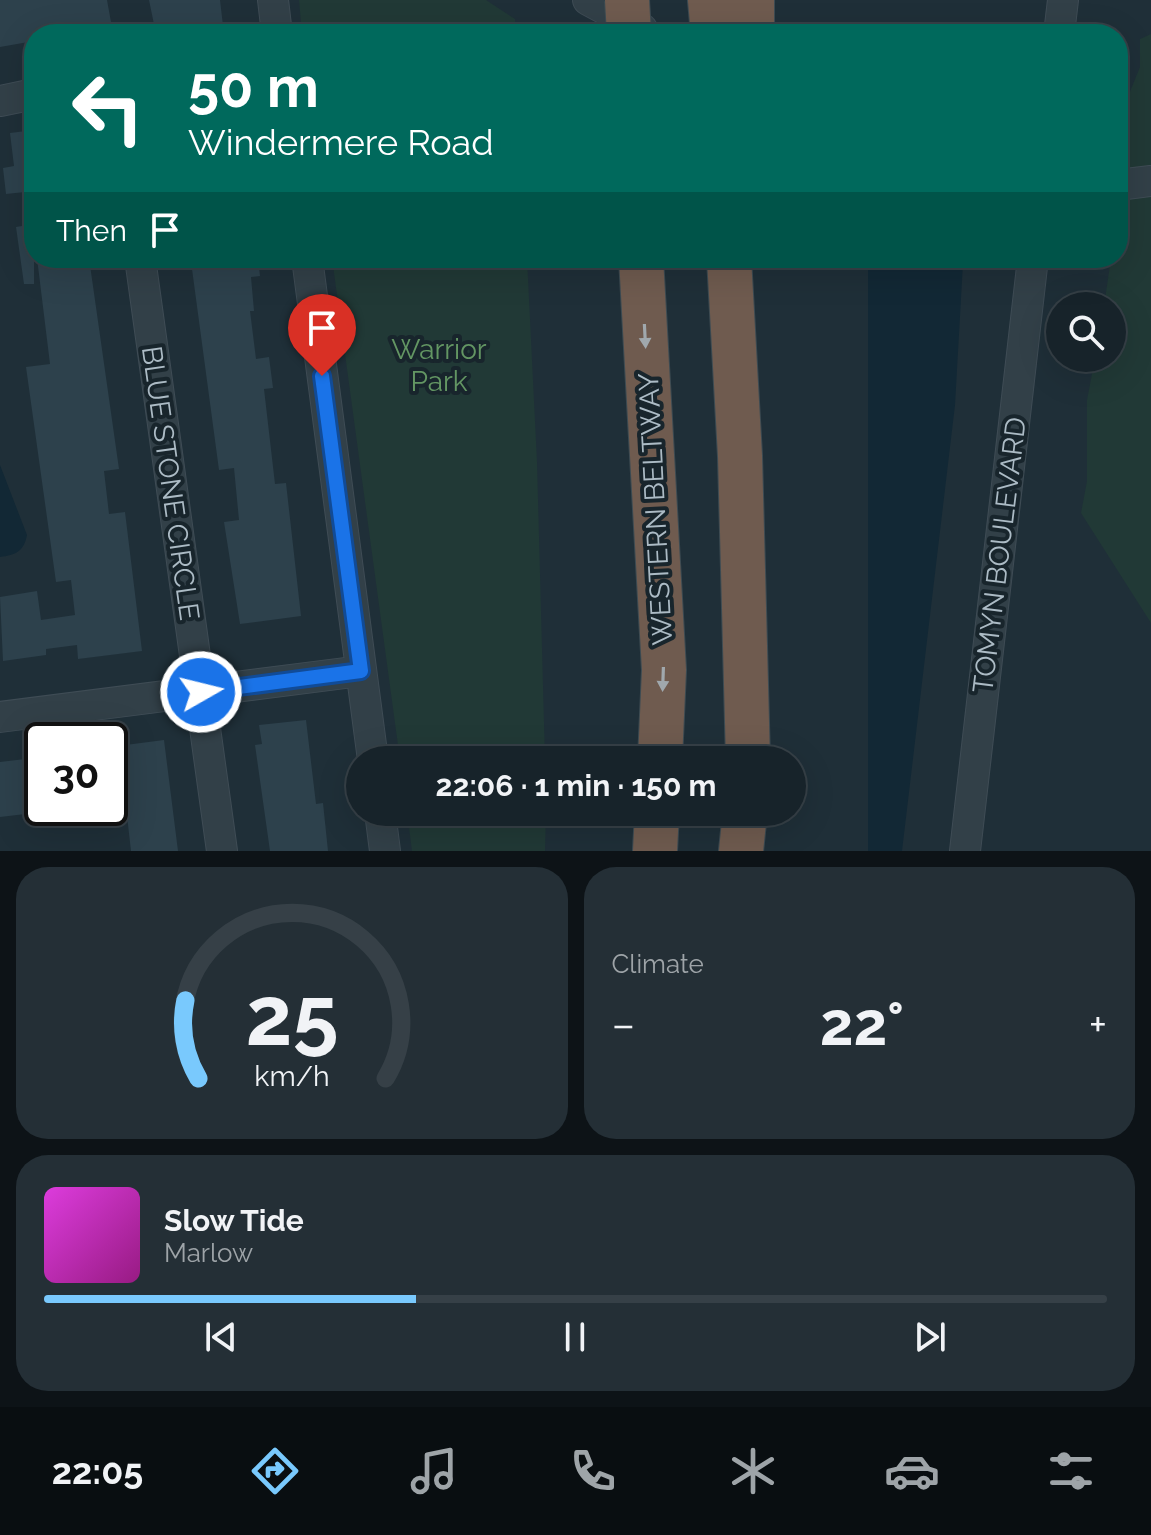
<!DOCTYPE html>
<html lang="en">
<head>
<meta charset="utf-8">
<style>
  :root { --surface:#17232a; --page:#242f36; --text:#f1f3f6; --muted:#9ea4a8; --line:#364047; --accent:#79c9fd }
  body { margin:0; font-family:Raleway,sans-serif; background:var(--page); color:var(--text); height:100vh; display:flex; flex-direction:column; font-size:30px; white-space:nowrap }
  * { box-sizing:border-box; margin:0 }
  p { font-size:26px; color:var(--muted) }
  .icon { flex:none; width:44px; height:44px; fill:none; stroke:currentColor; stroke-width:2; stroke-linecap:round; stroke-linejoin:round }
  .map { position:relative; height:851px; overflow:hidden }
  .sheet { display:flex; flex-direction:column; gap:16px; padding:16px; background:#0d1317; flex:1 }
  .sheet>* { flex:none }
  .guide { position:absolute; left:24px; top:24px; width:1104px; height:244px; border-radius:32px; box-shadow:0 8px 32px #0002,0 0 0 2px var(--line); background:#00695c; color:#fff; overflow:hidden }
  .buttons { position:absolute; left:1046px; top:292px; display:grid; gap:16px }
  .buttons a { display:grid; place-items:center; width:80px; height:80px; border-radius:50%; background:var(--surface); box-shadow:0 8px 32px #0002,0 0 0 2px var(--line); font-size:40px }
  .speed { position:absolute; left:24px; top:722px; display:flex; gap:16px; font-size:40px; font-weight:700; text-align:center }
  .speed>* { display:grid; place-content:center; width:104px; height:104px; border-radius:50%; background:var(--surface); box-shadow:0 8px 32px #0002,0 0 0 2px var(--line); line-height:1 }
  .speed .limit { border:4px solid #111; border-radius:12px; background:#fff; color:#111 }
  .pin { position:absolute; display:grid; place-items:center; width:68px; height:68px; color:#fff; margin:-82px -34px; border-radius:50% 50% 50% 0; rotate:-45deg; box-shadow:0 0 8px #0007 }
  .pin .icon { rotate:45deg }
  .me { position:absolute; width:88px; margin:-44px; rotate:82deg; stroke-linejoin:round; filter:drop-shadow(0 0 6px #0008) }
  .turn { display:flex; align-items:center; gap:28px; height:168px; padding:0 32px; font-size:36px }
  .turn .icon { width:104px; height:104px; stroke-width:2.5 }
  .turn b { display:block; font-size:56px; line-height:68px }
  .then { display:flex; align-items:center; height:76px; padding:0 32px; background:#0003; gap:16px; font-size:30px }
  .big { font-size:60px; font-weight:700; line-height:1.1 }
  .sheet .tile { flex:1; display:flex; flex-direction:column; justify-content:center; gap:12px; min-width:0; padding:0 28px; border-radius:32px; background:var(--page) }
  .sheet .dial { align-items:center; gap:0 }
  .dial svg { height:208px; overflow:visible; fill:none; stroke:var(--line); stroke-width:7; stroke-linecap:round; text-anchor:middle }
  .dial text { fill:var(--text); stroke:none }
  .song { display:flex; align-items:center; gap:24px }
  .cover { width:96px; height:96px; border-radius:12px; background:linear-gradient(135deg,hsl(300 70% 55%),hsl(310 70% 35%)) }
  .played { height:8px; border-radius:4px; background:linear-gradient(90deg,var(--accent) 35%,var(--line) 35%) }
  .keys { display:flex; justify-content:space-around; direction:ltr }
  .heat { display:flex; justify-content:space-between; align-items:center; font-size:44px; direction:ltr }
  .sheet .tiles { flex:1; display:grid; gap:16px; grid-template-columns:1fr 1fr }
  .tile:last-child { grid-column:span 2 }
  .trip { position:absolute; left:346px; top:746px; width:460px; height:80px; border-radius:40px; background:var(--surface); box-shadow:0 8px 32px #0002,0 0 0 2px var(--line); font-weight:700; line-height:80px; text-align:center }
  .dock { display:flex; height:128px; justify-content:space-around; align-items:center; background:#090e11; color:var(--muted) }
  .dock .icon { width:56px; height:56px }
  .dock .active { color:var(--accent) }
  .dock b { font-size:36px; color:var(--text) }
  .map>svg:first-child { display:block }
  .green { fill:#213936 }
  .water { fill:#122835 }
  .building { fill:#2d414c }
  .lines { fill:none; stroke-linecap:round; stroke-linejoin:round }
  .minor-casing { stroke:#3f4c55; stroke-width:32 }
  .highway-casing { stroke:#3d4b52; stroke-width:46 }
  .minor { stroke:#324048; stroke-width:30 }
  .highway { stroke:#6f5b4f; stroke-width:44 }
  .highway-bridge-casing { stroke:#3d4b52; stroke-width:46; stroke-linecap:butt }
  .highway-bridge { stroke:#6f5b4f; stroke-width:44 }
  .oneway { fill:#a0a8ad }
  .route-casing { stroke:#114b97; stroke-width:20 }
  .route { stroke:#1a73e8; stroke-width:14 }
  .labels { text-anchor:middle; stroke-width:8; stroke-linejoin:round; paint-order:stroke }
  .park-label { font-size:28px; fill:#639663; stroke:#18252c }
  .street-label { font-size:28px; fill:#acbbc5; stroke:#18252c }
</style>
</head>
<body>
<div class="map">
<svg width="1151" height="851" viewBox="0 0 1151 851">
  <rect width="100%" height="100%" fill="#1f2f38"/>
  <path class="green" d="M299 0H486L515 19V34H302Z
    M1151 34V623L1081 513 1087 481V400L1095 358H1112V306H1104L1111 258H1118V121L1140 67V39Z
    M332 258H527L537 462 545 760H400Z
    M407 812H546L545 851H412Z"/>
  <path class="water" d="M868 258H961L963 263 955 405 902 851H868Z
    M0 465 27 535C24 551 16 555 0 557Z"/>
  <path class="building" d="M0 0H107L111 22 34 34V41L0 47Z
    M149 0H220L224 34H156Z
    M34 130V191L6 194 3 168 14 166 10 133Z
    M34 224V284H24L16 227Z
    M37 258H89L119 469 104 471 109 514 125 512 142 651 78 659 77 645 46 649V655L3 661 0 597 37 591 41 620 75 615 71 580 56 582 26 367 50 364Z
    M201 258H258L260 276 251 277 254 311H250L256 359 269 357 273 388 264 389 275 484 286 483 301 616 240 624 224 522 239 520 234 468 219 470 192 269 202 268Z
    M306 720 316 804 323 803 328 851H270L255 745 262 744 259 725Z
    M164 740 178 851H131L125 798 110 800V747Z
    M42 757V812L0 817V762Z"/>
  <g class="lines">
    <defs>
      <path id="minor" d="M273 0 277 34
        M588 0 642 29
        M1059 34 1063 0
        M0 101 34 94
        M1118 185 1151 181
        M140 258 222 851
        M307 258 373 760
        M0 717 361 671
        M380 812 385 851
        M965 851 1033 258"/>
      <path id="highway" d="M710 0 713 34
        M752 34V0
        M641 258 664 670 660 760
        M729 258 740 456 748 760
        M655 851 657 812
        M741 851 745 812"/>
    </defs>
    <use href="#minor" class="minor-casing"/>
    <use href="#highway" class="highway-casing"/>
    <use href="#minor" class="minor"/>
    <use href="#highway" class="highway"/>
    <defs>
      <path id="highway-bridge" d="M627 0 629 34"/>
    </defs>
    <use href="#highway-bridge" class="highway-bridge-casing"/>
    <use href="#highway-bridge" class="highway-bridge"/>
  </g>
  <defs><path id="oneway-solid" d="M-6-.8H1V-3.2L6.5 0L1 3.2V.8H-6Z" transform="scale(2)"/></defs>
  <g class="oneway">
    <use href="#oneway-solid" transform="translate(645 336) rotate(87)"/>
    <use href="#oneway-solid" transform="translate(663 679) rotate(92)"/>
  </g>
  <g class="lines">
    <defs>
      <path id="route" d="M201 692 361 671 322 376"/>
    </defs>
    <use href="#route" class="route-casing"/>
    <use href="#route" class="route"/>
  </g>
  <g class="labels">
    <g class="park-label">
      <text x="439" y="359">Warrior<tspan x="439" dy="32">Park</tspan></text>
    </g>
    <g class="street-label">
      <text transform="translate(171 483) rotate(82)" y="10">BLUE STONE CIRCLE</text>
      <text transform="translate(655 509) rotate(-93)" y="10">WESTERN BELTWAY</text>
      <text transform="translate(999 555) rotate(-83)" y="10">TOMYN BOULEVARD</text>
    </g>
  </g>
</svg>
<div class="buttons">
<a><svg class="icon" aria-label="search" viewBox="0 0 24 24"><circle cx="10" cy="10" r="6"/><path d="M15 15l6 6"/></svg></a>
</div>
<div class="speed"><div class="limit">30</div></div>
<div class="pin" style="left:322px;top:376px;background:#d93025"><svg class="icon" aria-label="arrive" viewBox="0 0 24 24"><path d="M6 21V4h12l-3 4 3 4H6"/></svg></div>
<svg class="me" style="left:201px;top:692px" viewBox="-20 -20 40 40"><circle r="17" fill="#1a73e8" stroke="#fff" stroke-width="3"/><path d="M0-11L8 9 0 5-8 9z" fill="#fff"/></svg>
<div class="trip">22:06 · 1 min · 150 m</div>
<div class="guide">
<div class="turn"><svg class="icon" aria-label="left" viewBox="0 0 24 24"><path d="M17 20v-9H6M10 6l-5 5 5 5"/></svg><div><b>50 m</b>Windermere Road</div></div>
<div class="then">Then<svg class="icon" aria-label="arrive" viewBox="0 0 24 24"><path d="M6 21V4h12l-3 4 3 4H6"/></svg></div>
</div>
</div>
<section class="sheet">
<div class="tiles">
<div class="tile dial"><svg viewBox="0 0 100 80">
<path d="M14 69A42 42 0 1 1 86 69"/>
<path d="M14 69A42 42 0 0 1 9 39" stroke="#79c9fd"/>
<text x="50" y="56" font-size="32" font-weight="700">25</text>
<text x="50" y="72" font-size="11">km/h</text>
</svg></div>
<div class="tile"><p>Climate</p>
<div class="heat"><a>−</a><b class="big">22°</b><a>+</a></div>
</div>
<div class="tile">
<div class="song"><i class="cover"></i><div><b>Slow Tide</b><p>Marlow</p></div></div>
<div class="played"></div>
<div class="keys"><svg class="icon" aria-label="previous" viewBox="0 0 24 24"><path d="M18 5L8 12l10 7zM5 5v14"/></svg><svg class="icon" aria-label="pause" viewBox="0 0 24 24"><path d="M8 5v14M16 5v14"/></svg><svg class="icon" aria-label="next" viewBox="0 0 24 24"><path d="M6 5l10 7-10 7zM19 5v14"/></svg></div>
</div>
</div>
</section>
<nav class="dock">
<b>22:05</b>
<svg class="icon active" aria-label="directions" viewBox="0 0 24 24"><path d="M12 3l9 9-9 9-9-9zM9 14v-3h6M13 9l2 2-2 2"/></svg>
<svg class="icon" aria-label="music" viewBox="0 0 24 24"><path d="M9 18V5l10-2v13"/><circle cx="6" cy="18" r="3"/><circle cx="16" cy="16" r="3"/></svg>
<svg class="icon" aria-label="phone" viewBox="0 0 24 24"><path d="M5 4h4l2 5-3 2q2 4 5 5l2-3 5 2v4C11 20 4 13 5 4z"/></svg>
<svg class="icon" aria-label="climate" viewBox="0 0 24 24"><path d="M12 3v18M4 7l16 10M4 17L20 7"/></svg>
<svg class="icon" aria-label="car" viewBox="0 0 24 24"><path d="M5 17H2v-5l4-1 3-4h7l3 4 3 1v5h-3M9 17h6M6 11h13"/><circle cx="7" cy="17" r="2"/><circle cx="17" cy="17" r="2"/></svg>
<svg class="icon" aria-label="filters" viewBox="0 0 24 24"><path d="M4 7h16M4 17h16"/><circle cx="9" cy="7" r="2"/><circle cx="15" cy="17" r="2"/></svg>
</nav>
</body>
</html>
